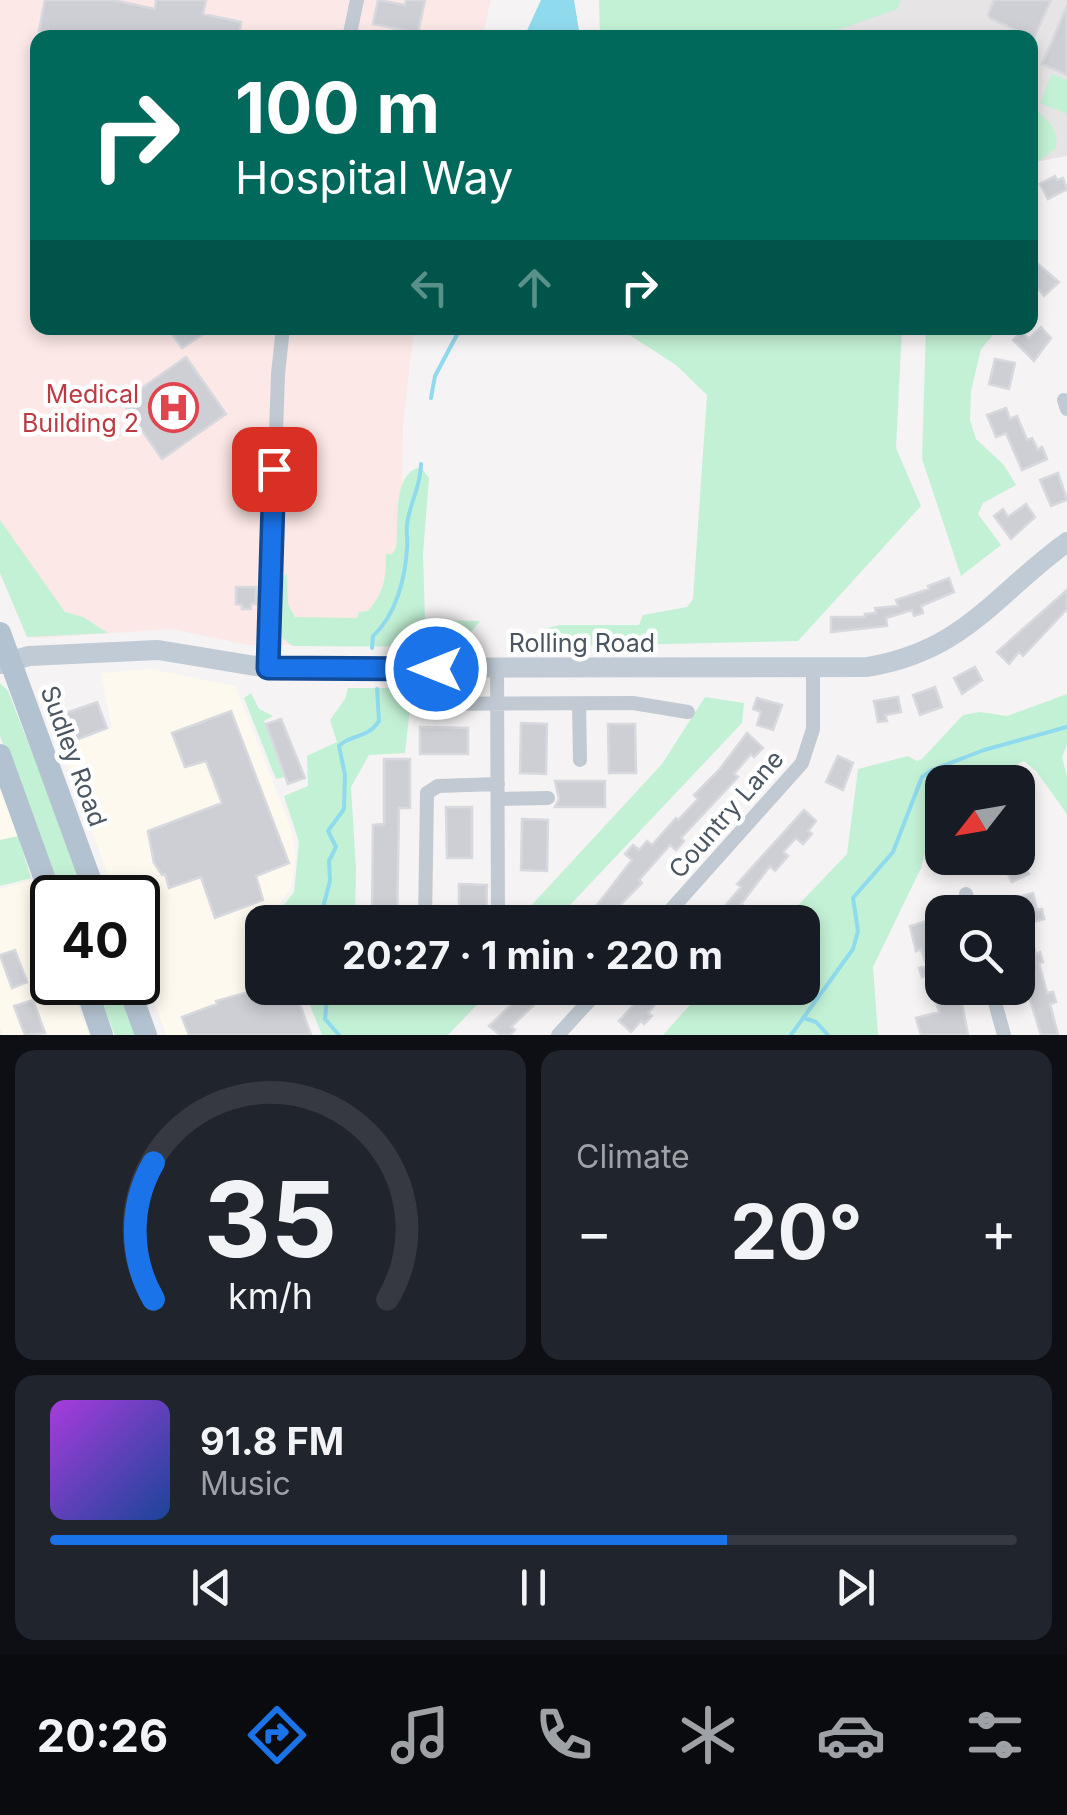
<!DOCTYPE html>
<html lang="en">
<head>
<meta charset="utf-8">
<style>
  :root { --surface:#171b24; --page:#20242c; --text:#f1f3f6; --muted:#9ea1a6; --line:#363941; --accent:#1a73e8 }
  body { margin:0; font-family:Inter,sans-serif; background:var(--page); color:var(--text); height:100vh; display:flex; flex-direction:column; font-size:38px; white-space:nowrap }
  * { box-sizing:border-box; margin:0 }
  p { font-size:32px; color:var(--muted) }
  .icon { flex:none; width:55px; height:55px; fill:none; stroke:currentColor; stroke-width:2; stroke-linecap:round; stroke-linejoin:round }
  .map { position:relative; height:1035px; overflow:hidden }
  .sheet { display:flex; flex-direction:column; gap:15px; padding:15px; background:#0d0f14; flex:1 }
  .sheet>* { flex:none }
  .hud { position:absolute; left:30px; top:30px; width:1008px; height:305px; border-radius:20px; box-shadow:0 5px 15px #0003; background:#00695c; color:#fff; overflow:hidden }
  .needle { width:65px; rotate:239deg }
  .buttons { position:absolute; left:925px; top:765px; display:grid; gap:20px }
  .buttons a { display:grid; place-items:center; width:110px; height:110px; border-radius:20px; background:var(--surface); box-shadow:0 5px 15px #0003; font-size:50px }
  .speed { position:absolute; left:30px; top:875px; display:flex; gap:20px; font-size:50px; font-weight:700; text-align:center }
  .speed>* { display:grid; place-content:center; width:130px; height:130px; border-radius:50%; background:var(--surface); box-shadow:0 5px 15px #0003; line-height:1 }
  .speed .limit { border:5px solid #111; border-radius:15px; background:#fff; color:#111 }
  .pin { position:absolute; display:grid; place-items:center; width:85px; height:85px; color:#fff; margin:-42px; border-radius:20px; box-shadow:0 5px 15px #0006 }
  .me { position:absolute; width:110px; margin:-55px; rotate:270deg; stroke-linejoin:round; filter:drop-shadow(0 0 8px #0008) }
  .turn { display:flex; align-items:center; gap:35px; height:210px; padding:0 40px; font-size:45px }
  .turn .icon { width:130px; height:130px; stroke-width:2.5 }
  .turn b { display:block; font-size:70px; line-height:85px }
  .lanes { display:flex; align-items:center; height:95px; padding:0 40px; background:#0003; justify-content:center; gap:50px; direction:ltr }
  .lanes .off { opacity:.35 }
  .big { font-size:75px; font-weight:700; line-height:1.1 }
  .sheet .card { flex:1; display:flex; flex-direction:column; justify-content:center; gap:15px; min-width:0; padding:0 35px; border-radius:20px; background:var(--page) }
  .sheet .dial { align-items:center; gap:0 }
  .dial svg { height:260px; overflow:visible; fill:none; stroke:var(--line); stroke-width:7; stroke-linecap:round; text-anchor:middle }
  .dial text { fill:var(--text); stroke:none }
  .song { display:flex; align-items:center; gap:30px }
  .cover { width:120px; height:120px; border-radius:15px; background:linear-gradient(135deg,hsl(280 70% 55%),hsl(220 70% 35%)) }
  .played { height:10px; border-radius:5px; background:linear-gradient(90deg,var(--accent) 70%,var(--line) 70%) }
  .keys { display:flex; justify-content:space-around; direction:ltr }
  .heat { display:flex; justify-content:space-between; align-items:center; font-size:55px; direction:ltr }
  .sheet .tiles { flex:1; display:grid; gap:15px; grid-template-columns:1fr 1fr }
  .card:last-child { grid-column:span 2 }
  .trip { position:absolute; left:245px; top:905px; width:575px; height:100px; border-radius:20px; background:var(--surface); box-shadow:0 5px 15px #0003; font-weight:700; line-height:100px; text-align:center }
  .menu { display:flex; height:160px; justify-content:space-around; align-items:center; background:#090b0e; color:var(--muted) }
  .menu .icon { width:70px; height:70px }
  .menu .current { color:var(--accent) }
  .menu b { font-size:45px; color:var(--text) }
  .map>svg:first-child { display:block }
  .commercial { fill:#fdf9ef }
  .education { fill:#e6e4e5 }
  .medical { fill:#fce8e6 }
  .green { fill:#c3f1d5 }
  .water { fill:#90daee }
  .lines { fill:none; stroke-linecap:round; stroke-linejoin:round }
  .stream { stroke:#90daee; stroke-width:4 }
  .building { fill:#cdcfd5; stroke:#d7d9de; stroke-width:2.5 }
  .street { stroke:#c1cad2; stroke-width:14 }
  .secondary { stroke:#c1cbd6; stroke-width:20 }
  .primary { stroke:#b3c2d1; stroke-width:22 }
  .route-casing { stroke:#114b97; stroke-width:25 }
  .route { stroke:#1a73e8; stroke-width:18 }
  .labels { text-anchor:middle; stroke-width:9; stroke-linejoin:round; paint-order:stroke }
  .health-label { font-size:25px; fill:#be3a42; stroke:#fff; text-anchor:end }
  .street-label { font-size:25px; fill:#4a5661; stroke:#fff }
</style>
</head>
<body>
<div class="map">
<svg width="1067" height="1035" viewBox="0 0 1067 1035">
  <rect width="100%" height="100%" fill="#f5f3f3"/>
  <path class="commercial" d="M151 669 235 686 290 825 296 857 290 890 273 913 276 922H262V988H287L304 1035H166L138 956V898L116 897 61 747 112 728 101 673Z
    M0 787 18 836 0 840Z
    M32 880 52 936V982L69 983 89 1035H3L0 1028V889Z"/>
  <path class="education" d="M781 0H1067V156L1030 163V38H779Z"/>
  <path class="medical" d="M0 0H491L482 37 38 38V328H414L403 424 400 643 249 645 172 629 41 638 27 637 0 573Z"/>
  <path class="green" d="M599 0H901L897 9 817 37 600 38Z
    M1052 74 1067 80V114L1040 103Z
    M1037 111C1050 122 1059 130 1056 148L1030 168V113Z
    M633 328H651L663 332 671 328H902L896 448 921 506 798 641 535 647 536 639 547 628 560 625H639L643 615 687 607 693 599 707 395 676 365 625 332Z
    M926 328H999L981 349 971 391 970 420 976 439 1004 465 1016 485 983 503 978 514 1001 545 961 576 922 459Z
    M417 468 424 471 429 478 423 554 425 620 480 621 466 638 448 647 293 646 282 638 280 607 283 577 287 574 288 604 295 617 357 618 359 612 368 611C384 593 386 578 386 554H392L396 548C399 524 392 478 417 468Z
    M0 520 65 612 83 617 108 633 27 637 0 573Z
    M0 683 8 691C34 760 64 828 90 897H59L0 736Z
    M348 688H409L411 699 405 753 369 755 351 787 356 869 355 922H280L277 914 294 892 299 842 284 796 308 786 307 756 337 742 330 720 345 699Z
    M251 693 259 709 273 716 264 721 284 777 276 779 244 698Z
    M1067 694V745L1062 757 1067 777V814L1036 771 1024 761 1014 766 1011 778 1000 782 994 775 981 776 966 782H942L921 868 873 967 878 1035H663L705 988H802V922H782L847 854 858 769 908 756 917 761 922 759 963 715 980 712 1007 716Z
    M705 697 744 703 742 723 554 922H516L662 764Z
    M18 836 31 878 0 886V840Z
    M94 983H121L141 1035H115Z
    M303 988H493L448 1035H322Z"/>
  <path class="water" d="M541 0H574L580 37H524Z"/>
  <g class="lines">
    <path class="stream" d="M431 398 435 376 460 329
      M372 648 373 636C396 615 405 579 407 549 408 541 406 533 407 525 409 504 421 487 421 464
      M307 922V918L322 911 330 881 329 861 336 847 328 831 344 809 345 775 339 746C352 733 366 740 379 721L377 689
      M320 988 327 999 325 1019 339 1035
      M804 1018 816 1022 828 1035
      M791 1035 853 949 858 931 853 898 893 852 922 777 932 770 984 750 1067 727"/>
  </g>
  <path class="building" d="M45 0H113L155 9 156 0H206L203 14 241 22 239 38H66L39 31Z
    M378 0 405 5 406 0H425L418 33 373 24Z
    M994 0H1051L1034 38 991 19 988 15Z
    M1067 6V75L1042 64Z
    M1055 176 1057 180 1063 178 1067 189 1048 199 1040 184Z
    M1038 264 1059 282 1044 296 1030 278V272Z
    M1041 327 1051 338 1034 361 1013 340 1022 332 1029 339Z
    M168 328H213L182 348Z
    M186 357 226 414 162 459 122 402Z
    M995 359 1015 363 1009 389 989 384Z
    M1006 408 1010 419 1017 416 1027 440 1032 438 1038 450 1042 447 1047 459 1022 470 1006 433 996 437 987 415Z
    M1058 473 1067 500 1051 506 1040 480Z
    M1026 504 1035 517 1011 539 994 516 1003 509 1008 517Z
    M949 578 954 592 921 606 923 613 914 616 912 610 886 618 887 626 831 632V617H865V614L876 613 875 608 898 606 896 600 929 589 928 586Z
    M236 587H256V604H251V609H242V605L236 604Z
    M1067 590V609L1023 656 1019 652 1009 664 997 652Z
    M975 667 982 680 962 694 954 678Z
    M935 687 942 707 920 715 913 695Z
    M898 697 901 712 885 715 887 721 878 722 874 701Z
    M757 698 782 705 773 730 757 725 761 712 753 709Z
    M97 702 107 728 76 740 66 713Z
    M231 711 289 863 256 876 263 900 215 918 201 877 169 888 165 874 162 875 154 863 148 831 222 803 206 761 185 767 172 733Z
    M281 719 305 778 288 784 266 724Z
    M521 723 547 724 546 774 520 773Z
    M608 724H635L636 773H609Z
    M420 727 468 728V754H420Z
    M747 733 763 748 754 757 751 754 734 774 738 777 681 838 684 841 676 850 670 845 639 880 642 883 608 917 614 922H593L587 918 632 860 625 854 633 845 639 850 647 841 652 845 676 818 678 820 698 799 694 795 719 770Z
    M838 756 853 763 843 790 826 782Z
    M384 759H410V808H399L397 922H372L373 825 384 824Z
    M555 781H605V807H555L559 799Z
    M446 807H472V858H447Z
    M804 810 816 821 808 831 812 834 803 844 796 838 783 852 788 856 775 871 770 866 741 904 749 910 739 922H728L718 914 741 887 737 884Z
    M522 819 548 820 547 871 521 870Z
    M1000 858H1021L1029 874 1012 882Z
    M459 884 487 885 486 922H459Z
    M1033 893 1037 910 1042 909 1044 919 1022 925 1014 898Z
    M930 920 932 929 937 928 942 949V996L957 992 958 998H961L968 1035H921L916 1018 939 1012 935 998 940 997 934 975 922 977 919 968 927 966 921 949 916 951 910 926Z
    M1031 937 1036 954 1040 952 1043 962 1039 963 1047 993 1053 992 1056 1002 1050 1004 1058 1035H1041L1025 984 1018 940Z
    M15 950 27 982 12 988 0 955Z
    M262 988H294L311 1035H189L182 1017 217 1004 216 1001Z
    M529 988H540L546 993 511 1027 515 1030 510 1035H500L489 1026Z
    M649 988H668L648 1013 652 1016 644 1024 641 1021 631 1032 619 1021Z
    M33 1000 45 1033 25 1035 14 1006Z"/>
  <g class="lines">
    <path class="street" d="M349 38 357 0
      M1064 400 1067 409
      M268 668 278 374 283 328
      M497 668 498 913
      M426 704 633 703 688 712
      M579 704 580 760
      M498 799 548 798
      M966 894 971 912
      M425 922 427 793 438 786 498 784
      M660 922 802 763 813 729V668
      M991 988 1004 1035
      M558 1035 601 988"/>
    <path class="secondary" d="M0 664 29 656 158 650 268 668 867 667C965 651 994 595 1067 542"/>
    <path class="primary" d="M0 633 97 898
      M0 755 52 899
      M84 982 102 1035
      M127 982 146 1035"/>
  </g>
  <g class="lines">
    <defs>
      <path id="route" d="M274 469 268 668 436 669"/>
    </defs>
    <use href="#route" class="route-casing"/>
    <use href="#route" class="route"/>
  </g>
  <defs>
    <symbol id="hospital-ring" viewBox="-11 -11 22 22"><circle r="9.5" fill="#fff" stroke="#e0444e" stroke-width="1.5"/><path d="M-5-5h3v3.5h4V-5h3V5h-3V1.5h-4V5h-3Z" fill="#e0444e"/></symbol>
  </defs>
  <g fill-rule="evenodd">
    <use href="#hospital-ring" x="146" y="380" width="55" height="55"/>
  </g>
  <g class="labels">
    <g class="health-label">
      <text x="139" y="403">Medical<tspan x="139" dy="29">Building 2</tspan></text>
    </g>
    <g class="street-label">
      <text x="582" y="652">Rolling Road</text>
      <text transform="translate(74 756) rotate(70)" y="9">Sudley Road</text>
      <text transform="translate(726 814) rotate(-49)" y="9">Country Lane</text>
    </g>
  </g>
</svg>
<div class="buttons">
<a><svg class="needle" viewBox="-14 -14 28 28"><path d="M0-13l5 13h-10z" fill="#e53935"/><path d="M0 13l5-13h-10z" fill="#9ea1a6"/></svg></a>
<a><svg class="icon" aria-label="search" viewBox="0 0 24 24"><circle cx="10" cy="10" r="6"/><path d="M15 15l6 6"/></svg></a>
</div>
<div class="speed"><div class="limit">40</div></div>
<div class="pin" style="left:274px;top:469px;background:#d93025"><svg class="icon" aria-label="arrive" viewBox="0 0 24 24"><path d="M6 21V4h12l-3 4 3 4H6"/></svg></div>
<svg class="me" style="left:436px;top:669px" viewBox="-20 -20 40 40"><circle r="17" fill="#1a73e8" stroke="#fff" stroke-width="3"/><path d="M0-11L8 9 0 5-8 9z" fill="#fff"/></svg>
<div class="trip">20:27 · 1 min · 220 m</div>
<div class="hud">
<div class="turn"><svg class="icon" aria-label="right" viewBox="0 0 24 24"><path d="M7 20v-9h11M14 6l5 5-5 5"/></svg><div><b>100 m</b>Hospital Way</div></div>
<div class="lanes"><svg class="icon off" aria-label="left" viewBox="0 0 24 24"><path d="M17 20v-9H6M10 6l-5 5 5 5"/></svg><svg class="icon off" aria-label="ahead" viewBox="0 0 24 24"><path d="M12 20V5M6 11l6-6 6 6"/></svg><svg class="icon" aria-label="right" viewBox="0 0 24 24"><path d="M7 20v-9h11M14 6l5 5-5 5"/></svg></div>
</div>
</div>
<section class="sheet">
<div class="tiles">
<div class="card dial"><svg viewBox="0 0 100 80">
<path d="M14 69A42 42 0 1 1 86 69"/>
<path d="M14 69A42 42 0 0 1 14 27" stroke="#1a73e8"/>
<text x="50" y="56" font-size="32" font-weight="700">35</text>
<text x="50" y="72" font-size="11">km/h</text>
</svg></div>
<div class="card"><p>Climate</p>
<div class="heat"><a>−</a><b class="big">20°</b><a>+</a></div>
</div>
<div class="card">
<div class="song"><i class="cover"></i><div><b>91.8 FM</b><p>Music</p></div></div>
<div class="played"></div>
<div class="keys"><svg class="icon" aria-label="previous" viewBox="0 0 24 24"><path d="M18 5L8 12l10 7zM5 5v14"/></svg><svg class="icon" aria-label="pause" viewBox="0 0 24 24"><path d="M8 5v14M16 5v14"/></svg><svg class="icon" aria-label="next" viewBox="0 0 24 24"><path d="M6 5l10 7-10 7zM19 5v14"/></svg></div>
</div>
</div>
</section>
<nav class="menu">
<b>20:26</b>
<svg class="icon current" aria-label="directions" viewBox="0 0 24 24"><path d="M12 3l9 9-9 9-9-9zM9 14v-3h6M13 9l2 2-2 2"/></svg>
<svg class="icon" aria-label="music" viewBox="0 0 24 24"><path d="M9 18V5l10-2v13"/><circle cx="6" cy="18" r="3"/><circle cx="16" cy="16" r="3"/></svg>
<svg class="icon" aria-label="phone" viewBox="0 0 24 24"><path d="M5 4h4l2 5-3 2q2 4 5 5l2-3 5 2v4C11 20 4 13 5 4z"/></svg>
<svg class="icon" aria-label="climate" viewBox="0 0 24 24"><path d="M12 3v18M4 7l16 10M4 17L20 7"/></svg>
<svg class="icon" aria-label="car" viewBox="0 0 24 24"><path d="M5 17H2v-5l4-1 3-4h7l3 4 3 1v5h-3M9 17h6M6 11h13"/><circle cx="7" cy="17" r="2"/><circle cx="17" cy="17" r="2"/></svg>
<svg class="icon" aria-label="filters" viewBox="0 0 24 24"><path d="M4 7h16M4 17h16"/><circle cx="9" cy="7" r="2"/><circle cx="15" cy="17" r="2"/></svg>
</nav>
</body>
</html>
